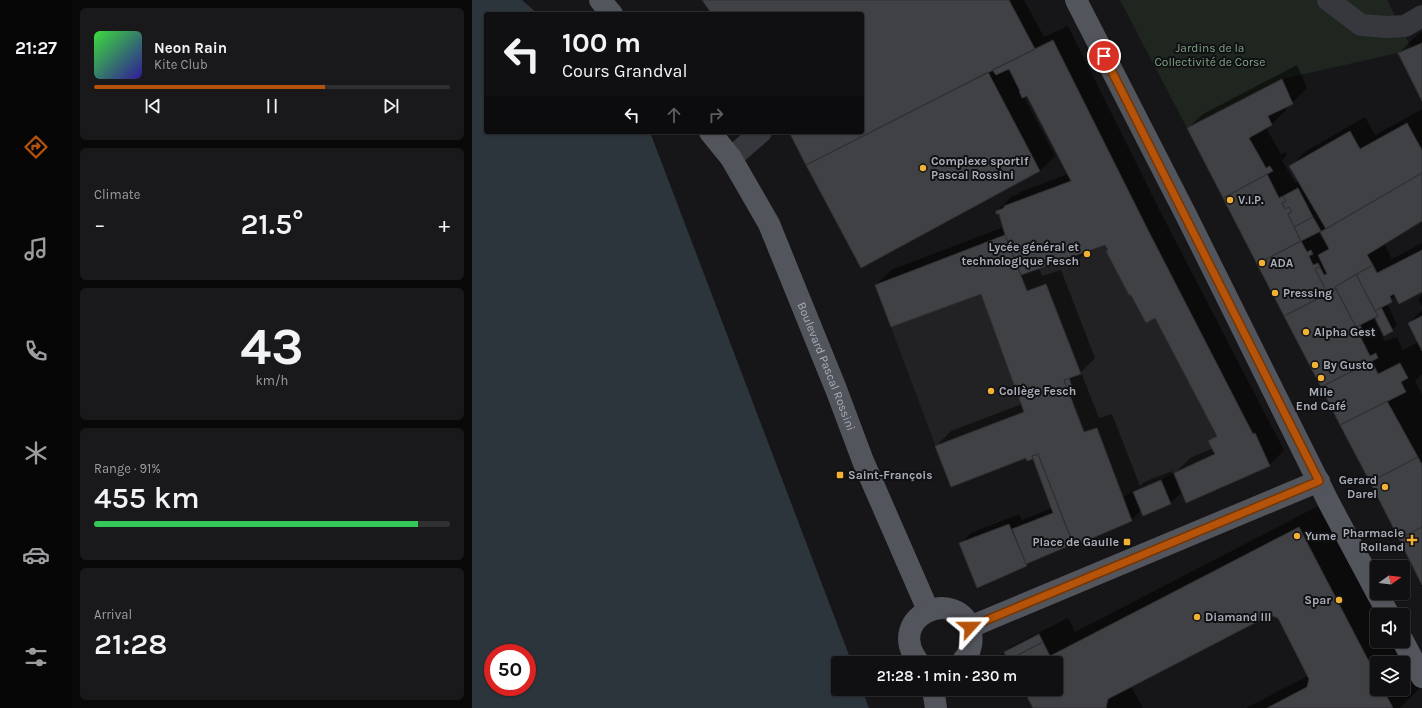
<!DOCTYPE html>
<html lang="en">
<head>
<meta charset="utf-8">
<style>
  :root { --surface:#101012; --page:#19191b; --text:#f1f3f6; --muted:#9c9d9f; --line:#303032; --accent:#b45309 }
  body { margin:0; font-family:Karla,sans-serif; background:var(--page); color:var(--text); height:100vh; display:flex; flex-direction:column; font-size:15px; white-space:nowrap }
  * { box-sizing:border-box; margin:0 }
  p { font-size:13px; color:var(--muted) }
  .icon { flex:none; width:22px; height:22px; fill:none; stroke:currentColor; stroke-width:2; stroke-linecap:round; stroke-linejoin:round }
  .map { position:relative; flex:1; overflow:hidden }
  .side { display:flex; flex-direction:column; gap:8px; padding:8px; background:#09090a; width:400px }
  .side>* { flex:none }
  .hud { position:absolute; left:12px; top:12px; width:380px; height:122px; border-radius:4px; box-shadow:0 1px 3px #0004,0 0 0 1px var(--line); background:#101012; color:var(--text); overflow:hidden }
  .needle { width:26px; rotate:75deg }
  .controls { position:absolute; left:898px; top:560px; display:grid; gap:8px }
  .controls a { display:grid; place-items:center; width:40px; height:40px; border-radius:4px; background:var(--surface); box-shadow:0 1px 3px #0004,0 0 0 1px var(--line); font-size:20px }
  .speed { position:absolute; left:12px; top:644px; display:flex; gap:8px; font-size:20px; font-weight:700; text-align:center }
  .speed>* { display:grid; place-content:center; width:52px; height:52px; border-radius:50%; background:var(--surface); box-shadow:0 1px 3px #0004,0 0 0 1px var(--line); line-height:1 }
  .speed .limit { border:6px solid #d22; background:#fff; color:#111 }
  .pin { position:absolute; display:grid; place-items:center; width:34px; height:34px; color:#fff; margin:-17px; border:2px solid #fff; border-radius:50%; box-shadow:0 1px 4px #0007 }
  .me { position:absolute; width:44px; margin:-22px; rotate:66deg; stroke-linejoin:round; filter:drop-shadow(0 0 3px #0008) }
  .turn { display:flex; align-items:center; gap:14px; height:84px; padding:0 12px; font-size:18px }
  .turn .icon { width:52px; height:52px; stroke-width:2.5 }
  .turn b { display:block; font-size:28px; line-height:34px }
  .lanes { display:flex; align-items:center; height:38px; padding:0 12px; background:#0003; justify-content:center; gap:20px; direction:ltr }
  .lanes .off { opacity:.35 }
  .big { font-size:30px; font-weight:600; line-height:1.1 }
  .side .widget { flex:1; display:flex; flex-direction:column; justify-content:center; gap:6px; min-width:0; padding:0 14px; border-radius:6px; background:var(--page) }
  .side .dial { align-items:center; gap:0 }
  .dial b { font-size:52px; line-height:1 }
  .song { display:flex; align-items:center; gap:12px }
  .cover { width:48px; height:48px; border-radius:6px; background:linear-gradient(135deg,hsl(120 70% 55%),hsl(250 70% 35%)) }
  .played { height:4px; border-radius:2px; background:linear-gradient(90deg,var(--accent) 65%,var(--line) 65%) }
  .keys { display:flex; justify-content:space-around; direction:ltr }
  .heat { display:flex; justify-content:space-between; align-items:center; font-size:22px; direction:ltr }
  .charge { height:6px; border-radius:3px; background:linear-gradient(90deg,#34c759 91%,var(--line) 0) }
  .trip { position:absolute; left:359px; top:656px; width:232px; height:40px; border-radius:4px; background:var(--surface); box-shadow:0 1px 3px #0004,0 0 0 1px var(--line); font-weight:600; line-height:40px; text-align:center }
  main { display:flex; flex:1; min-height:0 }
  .tab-bar { display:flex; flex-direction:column; width:72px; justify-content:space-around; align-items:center; background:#060607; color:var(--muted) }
  .tab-bar .icon { width:28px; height:28px }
  .tab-bar .current { color:var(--accent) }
  .tab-bar b { font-size:18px; color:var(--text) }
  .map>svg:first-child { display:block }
  .built { fill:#222225 }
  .green { fill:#1e261f }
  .water { fill:#2c353c; fill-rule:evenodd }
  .shadow { fill:#0007; fill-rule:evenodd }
  .building { fill:#404145; stroke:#303034 }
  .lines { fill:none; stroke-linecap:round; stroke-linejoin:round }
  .minor { stroke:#37383d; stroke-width:22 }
  .major { stroke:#53555c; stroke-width:22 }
  .route-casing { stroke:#753606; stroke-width:10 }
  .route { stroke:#b45309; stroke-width:7 }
  .poi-dot { fill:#f2b134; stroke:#111113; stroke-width:1.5 }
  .labels { text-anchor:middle; stroke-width:4; stroke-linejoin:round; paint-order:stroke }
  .park-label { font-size:12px; fill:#7fa381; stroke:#111113 }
  .poi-label { font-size:12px; font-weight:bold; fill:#a8adb8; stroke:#111113; text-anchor:start }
  .street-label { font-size:12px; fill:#a8adb8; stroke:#111113 }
</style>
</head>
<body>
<main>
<nav class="tab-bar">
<b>21:27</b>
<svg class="icon current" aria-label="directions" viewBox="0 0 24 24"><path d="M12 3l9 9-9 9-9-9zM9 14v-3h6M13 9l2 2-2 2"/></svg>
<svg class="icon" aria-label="music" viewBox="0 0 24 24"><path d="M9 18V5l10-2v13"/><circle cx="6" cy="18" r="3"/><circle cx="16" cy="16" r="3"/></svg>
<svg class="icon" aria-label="phone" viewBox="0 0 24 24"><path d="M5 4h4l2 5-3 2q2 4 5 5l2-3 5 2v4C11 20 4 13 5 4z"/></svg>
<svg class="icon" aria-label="climate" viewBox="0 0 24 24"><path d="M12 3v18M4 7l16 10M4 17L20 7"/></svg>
<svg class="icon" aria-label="car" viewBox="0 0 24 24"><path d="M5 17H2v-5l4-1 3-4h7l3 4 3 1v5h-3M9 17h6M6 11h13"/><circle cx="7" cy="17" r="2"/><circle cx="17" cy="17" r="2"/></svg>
<svg class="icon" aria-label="filters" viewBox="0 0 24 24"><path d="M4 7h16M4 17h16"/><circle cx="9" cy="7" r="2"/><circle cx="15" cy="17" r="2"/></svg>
</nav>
<section class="side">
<div class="widget">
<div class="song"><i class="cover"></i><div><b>Neon Rain</b><p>Kite Club</p></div></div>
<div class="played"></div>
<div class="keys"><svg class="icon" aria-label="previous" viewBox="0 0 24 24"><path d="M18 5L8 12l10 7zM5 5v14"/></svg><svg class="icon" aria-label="pause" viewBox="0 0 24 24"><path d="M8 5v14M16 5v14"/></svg><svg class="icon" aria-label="next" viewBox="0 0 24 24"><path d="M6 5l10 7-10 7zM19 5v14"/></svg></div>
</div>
<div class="widget"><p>Climate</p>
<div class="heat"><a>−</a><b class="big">21.5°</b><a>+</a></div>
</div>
<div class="widget dial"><b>43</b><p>km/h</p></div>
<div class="widget"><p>Range · 91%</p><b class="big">455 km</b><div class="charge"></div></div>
<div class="widget"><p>Arrival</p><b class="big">21:28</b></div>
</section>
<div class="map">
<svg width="950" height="708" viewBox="0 0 950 708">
  <rect width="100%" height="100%" fill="#161618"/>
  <path class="built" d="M581 40 676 230 781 434 783 433 798 466 714 503 701 473 689 480 661 492 651 497 660 521 602 546 566 454 479 487 403 285 533 235 527 214H524V211L532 208V206L599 181 555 97 550 98 537 69 524 75 520 70Z"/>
  <path class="green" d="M648 0H915L939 47 926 53 810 79 715 128Z"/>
  <path class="water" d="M0 0H50L66 14H14V132H178L380 663H366V689H390L397 708H0ZM21 653H55V687H21Z"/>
  <path class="shadow" d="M231 0H552L572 37 596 26 690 215 812 450 798 465 715 502 703 473 718 458 741 448 738 441 745 434 684 317 633 244 613 251V253L608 258 602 260 601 256 567 268 570 276 589 270 623 358 609 372 627 418 640 414 668 486 672 482 700 471 709 493 699 503 671 515 669 510 660 520 602 544V543L558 562 554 565 488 544 499 533 547 514 550 520 580 508 561 457 560 458 464 446 479 431 550 404 509 293 404 285 419 270 532 227 527 212 525 211 540 196 545 195 548 192 596 174 556 95 552 97 583 156 568 171 318 132H390V14H241Z
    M950 32V99L927 53 946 34Z
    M825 65 835 88 820 103 813 107 814 110 799 125 794 128 809 154 813 152 815 155 810 160 823 183 827 181 819 166 834 151 893 117 903 135 950 109V220L912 243 920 259 950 243V291L924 296 915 303 925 325 920 330 904 318 902 320 913 341 925 337 931 350 947 342 937 323 950 310V374L943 381 950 394V582L716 128 731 114ZM846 227 852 237 850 238 845 228Z
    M950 295V306L946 299Z
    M852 503 905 615V641H924L948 688 928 708H774L836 676 806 617 798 614 659 686 671 708H562L552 689H584V663H538L533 652 538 647 596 618 603 632ZM905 663H931V689H905Z"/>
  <path class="building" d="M230 0H537L563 49 334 165 317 132H390V14H240Z
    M581 40 676 230 781 434 783 433 798 466 714 503 702 473 743 454 736 441 745 436 683 318 674 323 659 295H657L634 251 636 250 633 245 549 275 533 235 527 214H524V211L532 208V206L599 181 555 96 550 98 547 91H548L537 69 524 75 520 70Z
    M950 43V101L926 53Z
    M516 72 568 171 389 268 334 165Z
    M810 79 821 104 796 116 800 125 777 138 794 168 798 166 801 171 751 198 715 128Z
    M935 123 950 150V173L854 229 817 166 878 131 888 149Z
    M950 173V221L895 255 901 265 863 287 864 289 856 294 843 269 848 267 852 275 855 274 846 255 857 249 848 232Z
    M795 174 807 198 811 196 814 201 810 203 813 209 817 207 820 212 816 214 829 241 785 264 751 198Z
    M826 188 841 217 822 227 816 214 820 212 817 207 813 209 810 203 814 201 811 196Z
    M841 217 849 231 829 241 822 227Z
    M533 235 555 291 574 284 609 374 592 380 612 432 625 428 660 521 602 546 566 454 560 456 561 459 555 461 554 458 479 487 463 446 552 412 509 294 419 327 403 285Z
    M829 241 835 252 839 250 841 254 837 256 841 265 846 263 848 267 843 269 856 294 812 316 785 264Z
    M950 250V292L927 304 922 294 918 296 920 302 903 311 884 274 901 265 905 273Z
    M884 274 906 316 884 327 863 287Z
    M864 289 884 327 888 325 892 332 887 334 898 356 904 353 906 358 849 387 812 316Z
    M909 307 921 331 912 336 903 318 906 316 903 311Z
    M950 316V351L936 323Z
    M900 361 906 374 928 363 936 378 929 382 934 392 868 425 849 387Z
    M597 378 600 387 595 389 592 380Z
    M915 401 946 457 898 482 868 425Z
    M566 454 601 544 554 564 540 529 581 513 560 456Z
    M946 457 950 465V527L927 539 898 482Z
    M689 480 699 504 671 516 661 492Z
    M537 524 555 566 505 588 487 543Z
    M827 527 905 677V689H911L921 708H795L835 687 837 679 806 618 798 615 636 699 634 708H561L551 689H584V663H537L536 660 571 642 578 656Z
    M950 527V585L927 539Z
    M567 634 571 642 536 660 532 652Z"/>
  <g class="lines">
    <path class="minor" d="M856 0 889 25 915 27 933 26 950 16
      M259 158 289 132"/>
    <g class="major">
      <path d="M128 0 140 14"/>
      <path d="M604 0 713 213 857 503 905 593"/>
      <path id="s1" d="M238 132 259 158 297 224 364 389 391 461 456 610"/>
      <path d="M905 593 917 615"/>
      <path d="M498 627 847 481"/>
      <path d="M931 641 950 677"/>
      <path d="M447 663C410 616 488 584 499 632 501 644 498 654 489 663"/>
      <path d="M461 689 464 708"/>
    </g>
  </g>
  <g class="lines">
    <defs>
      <path id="route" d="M498 627 847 481 632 56"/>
    </defs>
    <use href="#route" class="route-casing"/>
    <use href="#route" class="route"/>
  </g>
  <g class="poi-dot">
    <circle cx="451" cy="168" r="4"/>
    <circle cx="758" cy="200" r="4"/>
    <circle cx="615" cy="254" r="4"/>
    <circle cx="790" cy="263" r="4"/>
    <circle cx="803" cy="293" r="4"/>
    <circle cx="834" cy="332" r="4"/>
    <circle cx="843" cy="365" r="4"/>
    <circle cx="849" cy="378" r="4"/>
    <circle cx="519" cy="391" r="4"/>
    <rect x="364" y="471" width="8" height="8" rx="2"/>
    <circle cx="913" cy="487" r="4"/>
    <circle cx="825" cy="536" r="4"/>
    <path d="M938 534h4v4h4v4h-4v4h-4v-4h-4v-4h4z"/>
    <rect x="651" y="538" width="8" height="8" rx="2"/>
    <circle cx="867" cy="600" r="4"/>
    <circle cx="725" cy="617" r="4"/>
  </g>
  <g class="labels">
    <g class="park-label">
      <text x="738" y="52">Jardins de la<tspan x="738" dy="14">Collectivité de Corse</tspan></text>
    </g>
    <g class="poi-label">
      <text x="459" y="165">Complexe sportif<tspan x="459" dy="14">Pascal Rossini</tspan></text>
      <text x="766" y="204">V.I.P.</text>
      <text x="607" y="251" text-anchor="end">Lycée général et<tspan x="607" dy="14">technologique Fesch</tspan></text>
      <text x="798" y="267">ADA</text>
      <text x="811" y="297">Pressing</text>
      <text x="842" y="336">Alpha Gest</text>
      <text x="851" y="369">By Gusto</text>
      <text x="527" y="395">Collège Fesch</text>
      <text x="849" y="396" text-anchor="middle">Mile<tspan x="849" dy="14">End Café</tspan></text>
      <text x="376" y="479">Saint-François</text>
      <text x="905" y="484" text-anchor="end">Gerard<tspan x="905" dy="14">Darel</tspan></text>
      <text x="932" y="537" text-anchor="end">Pharmacie<tspan x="932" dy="14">Rolland</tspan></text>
      <text x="833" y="540">Yume</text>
      <text x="647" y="546" text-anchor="end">Place de Gaulle</text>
      <text x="859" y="604" text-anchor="end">Spar</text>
      <text x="733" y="621">Diamand III</text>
    </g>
    <g class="street-label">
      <text dy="4" stroke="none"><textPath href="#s1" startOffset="263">Boulevard Pascal Rossini</textPath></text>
    </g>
  </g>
</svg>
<div class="controls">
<a><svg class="needle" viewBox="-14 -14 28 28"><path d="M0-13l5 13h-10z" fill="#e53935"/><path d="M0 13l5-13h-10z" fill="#9c9d9f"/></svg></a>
<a><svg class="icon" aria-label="sound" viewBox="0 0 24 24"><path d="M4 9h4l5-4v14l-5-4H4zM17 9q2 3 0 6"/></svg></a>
<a><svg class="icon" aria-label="layers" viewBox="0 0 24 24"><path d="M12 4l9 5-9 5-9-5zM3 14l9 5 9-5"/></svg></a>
</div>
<div class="speed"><div class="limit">50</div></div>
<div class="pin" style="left:632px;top:56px;background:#d93025"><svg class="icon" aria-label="arrive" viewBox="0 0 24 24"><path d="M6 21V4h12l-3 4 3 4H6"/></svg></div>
<svg class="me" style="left:498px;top:627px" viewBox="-20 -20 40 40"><path d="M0-17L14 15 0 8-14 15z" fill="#b45309" stroke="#fff" stroke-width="4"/></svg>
<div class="trip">21:28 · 1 min · 230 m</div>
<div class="hud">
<div class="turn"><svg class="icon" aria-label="left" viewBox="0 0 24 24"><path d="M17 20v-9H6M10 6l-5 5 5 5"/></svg><div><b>100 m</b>Cours Grandval</div></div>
<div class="lanes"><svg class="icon" aria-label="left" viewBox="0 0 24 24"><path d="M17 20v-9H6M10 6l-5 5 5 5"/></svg><svg class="icon off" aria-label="ahead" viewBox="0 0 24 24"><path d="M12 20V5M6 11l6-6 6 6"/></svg><svg class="icon off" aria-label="right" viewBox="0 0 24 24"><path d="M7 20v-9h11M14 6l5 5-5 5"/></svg></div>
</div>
</div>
</main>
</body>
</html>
